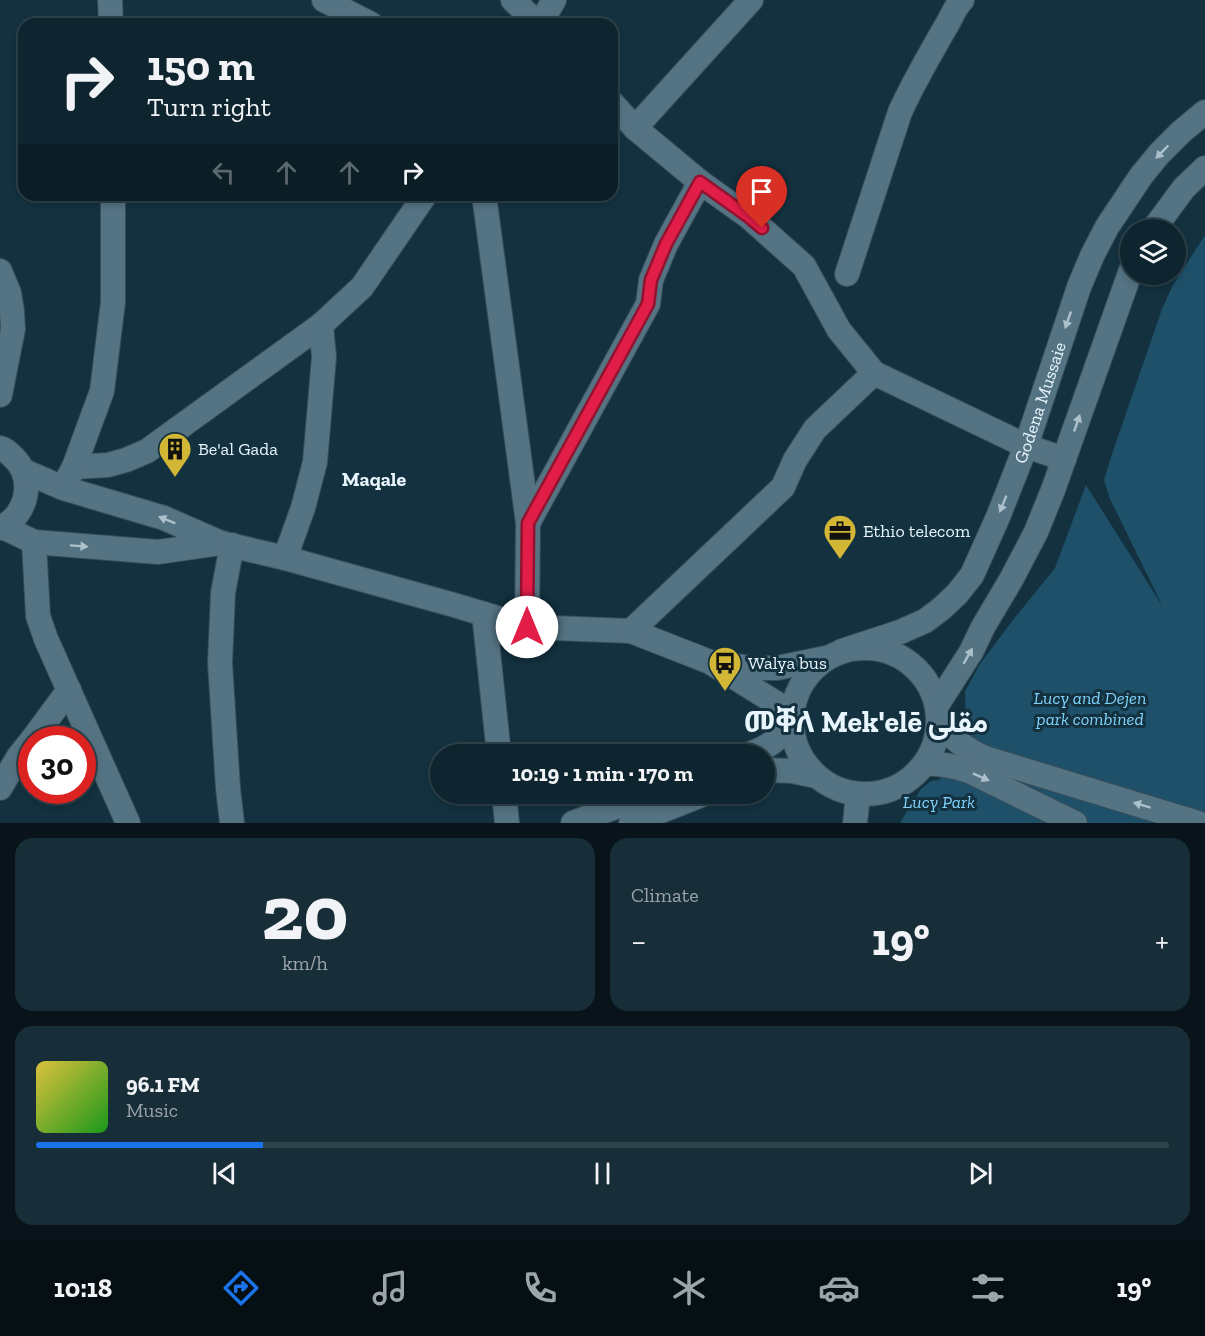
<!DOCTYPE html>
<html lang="en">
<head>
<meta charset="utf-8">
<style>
  :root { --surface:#0e252f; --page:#172d37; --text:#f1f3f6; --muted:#9ba5aa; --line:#2e424b; --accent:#1a73e8 }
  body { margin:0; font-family:"Zilla Slab",Vazirmatn,"Noto Sans Ethiopic",serif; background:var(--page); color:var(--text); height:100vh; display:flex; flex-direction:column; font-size:22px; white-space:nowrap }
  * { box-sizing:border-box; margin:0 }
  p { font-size:20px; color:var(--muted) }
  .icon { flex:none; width:33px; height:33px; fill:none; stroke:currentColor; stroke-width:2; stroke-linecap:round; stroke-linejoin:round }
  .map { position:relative; height:823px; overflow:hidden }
  .panel { display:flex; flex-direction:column; gap:15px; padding:15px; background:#08141a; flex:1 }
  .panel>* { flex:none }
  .hud { position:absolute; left:18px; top:18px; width:600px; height:183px; border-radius:18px; box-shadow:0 3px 9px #0003,0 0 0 2px var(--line); background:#0e252f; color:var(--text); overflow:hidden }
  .controls { position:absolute; left:1120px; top:219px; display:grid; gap:12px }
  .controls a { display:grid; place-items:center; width:66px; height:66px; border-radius:50%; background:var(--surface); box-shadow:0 3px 9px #0003,0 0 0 2px var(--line); font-size:30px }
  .speed { position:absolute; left:18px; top:726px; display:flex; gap:12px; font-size:30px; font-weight:700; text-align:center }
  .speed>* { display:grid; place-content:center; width:78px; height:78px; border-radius:50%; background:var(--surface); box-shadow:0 3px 9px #0003,0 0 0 2px var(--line); line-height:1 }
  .speed .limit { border:9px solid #d22; background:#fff; color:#111 }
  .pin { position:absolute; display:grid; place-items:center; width:51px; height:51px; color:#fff; margin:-62px -26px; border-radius:50% 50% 50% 0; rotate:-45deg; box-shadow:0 0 6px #0007 }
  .pin .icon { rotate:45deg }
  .me { position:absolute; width:66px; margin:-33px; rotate:0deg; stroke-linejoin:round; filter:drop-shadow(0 0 4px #0008) }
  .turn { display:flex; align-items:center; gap:21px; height:126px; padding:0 30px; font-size:27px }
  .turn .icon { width:78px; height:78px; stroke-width:2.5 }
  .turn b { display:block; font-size:42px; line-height:51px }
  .lanes { display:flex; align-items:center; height:57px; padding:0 30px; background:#0003; justify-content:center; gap:30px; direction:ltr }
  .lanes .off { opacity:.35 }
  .big { font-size:45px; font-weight:700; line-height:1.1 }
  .panel .widget { flex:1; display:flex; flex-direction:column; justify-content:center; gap:9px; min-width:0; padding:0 21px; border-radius:18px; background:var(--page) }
  .panel .dial { align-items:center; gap:0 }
  .dial b { font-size:78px; line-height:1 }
  .song { display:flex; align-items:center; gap:18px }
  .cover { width:72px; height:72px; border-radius:9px; background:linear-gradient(135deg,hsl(50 70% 55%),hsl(120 70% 35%)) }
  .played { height:6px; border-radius:3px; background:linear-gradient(90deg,var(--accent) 20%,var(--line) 20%) }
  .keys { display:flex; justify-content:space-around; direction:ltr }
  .heat { display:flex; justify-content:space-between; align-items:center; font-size:33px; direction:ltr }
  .panel .tiles { flex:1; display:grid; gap:15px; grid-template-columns:1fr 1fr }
  .widget:last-child { grid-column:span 2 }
  .trip { position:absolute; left:430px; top:744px; width:345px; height:60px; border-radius:30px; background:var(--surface); box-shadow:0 3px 9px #0003,0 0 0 2px var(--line); font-weight:700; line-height:60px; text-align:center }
  .tab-bar { display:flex; height:96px; justify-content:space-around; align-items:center; background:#060f13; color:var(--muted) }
  .tab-bar .icon { width:42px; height:42px }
  .tab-bar .selected { color:var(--accent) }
  .tab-bar b { font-size:27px; color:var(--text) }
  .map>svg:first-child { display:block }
  .green { fill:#1e5169 }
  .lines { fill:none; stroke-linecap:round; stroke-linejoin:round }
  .minor-casing { stroke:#384d5a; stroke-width:26 }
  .minor { stroke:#547383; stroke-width:24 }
  .oneway { fill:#adc1cc }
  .route-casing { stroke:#92132f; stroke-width:15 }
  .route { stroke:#e11d48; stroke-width:10 }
  .labels { text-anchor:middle; stroke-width:6; stroke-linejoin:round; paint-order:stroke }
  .street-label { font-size:18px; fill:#e8f5fd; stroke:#13313f }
  .poi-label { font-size:18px; fill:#e8f5fd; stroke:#13313f; text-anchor:start }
  .park-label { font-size:18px; font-style:italic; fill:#81d3fc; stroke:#13313f }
  .neighbourhood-label { font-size:20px; font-weight:bold; fill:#e8f5fd; stroke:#13313f }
  .town-label { font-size:30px; font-weight:bold; fill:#e8f5fd; stroke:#13313f }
</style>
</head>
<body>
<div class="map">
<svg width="1205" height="823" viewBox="0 0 1205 823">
  <rect width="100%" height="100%" fill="#13313f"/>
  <path class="green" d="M1205 235V823H900L921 789 931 781 939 780 951 765 966 730 965 691 980 664 1013 620 1055 568 1086 485 1163 607 1110 499 1104 480 1111 457 1162 309 1173 285Z"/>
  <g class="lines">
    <defs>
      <g id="minor">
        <path d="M110 0 111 24"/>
        <path d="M324 0 371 24"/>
        <path d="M513 0 538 24"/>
        <path d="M540 24 554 0"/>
        <path d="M612 103 635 128 700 182 749 217 804 266 839 330 874 373 1026 446 1064 459"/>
        <path d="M635 128 751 0"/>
        <path d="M484 195 528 523 527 627"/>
        <path d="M1153 230 1184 188 1205 168"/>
        <path d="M0 271 9 293 12 311 13 329 0 395"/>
        <path d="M847 274 900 112C913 83 929 56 945 28 951 19 954 8 962 0"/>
        <path d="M0 448C5 449 8 452 12 456 36 477 28 515 0 528"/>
        <path d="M74 467 108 465 126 460 147 451 321 325 362 287 425 195"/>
        <path d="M24 471 63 488 164 518 221 543 285 558 454 605 527 627 631 631 710 662 792 713"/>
        <path d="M67 480 74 467 102 391 113 302V195"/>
        <path d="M528 523 648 304 651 280 666 244 700 182"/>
        <path d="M3 527 34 542 158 552 221 543"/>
        <path d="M34 542 38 616 46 639 128 823"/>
        <path d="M232 545 223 593 220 663 228 788 232 823"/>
        <path d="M285 558 303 508 315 462 324 357 321 325"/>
        <path d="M484 614 499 754"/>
        <path d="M631 631 783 487 795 460 815 429 874 373"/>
        <circle cx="865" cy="721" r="73"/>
        <path id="s1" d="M842 651 900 632 925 621 941 609 957 594 972 575 998 517 1026 446 1079 287 1092 256 1107 227 1141 176 1159 154 1181 132 1205 112"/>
        <path d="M718 663 751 668H777L826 658"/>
        <path d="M937 705 971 652 983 627 1012 578 1036 532 1053 490 1131 270"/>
        <path d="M939 721C950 737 967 750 985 758L1198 823"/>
        <path d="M32 740 69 690"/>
        <path d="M749 754C771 746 778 740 791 721"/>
        <path d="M925 764C940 763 954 766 969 771L1075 823"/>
        <path d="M765 770 792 771 816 776"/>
        <path d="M0 788 19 756 32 740"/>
        <path d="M504 794 507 823"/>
        <path d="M573 823 650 794"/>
        <path d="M631 823 704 794"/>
        <path d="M855 823 858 794"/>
      </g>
    </defs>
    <use href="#minor" class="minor-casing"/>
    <use href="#minor" class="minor"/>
  </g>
  <defs><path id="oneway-solid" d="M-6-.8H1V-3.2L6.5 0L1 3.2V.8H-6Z" transform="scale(1.5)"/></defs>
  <g class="oneway">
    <use href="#oneway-solid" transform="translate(1162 152) rotate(134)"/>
    <use href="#oneway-solid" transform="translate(1068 320) rotate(109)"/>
    <use href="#oneway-solid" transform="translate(1077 423) rotate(-71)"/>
    <use href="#oneway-solid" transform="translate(1003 504) rotate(112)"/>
    <use href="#oneway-solid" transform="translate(167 520) rotate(-158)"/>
    <use href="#oneway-solid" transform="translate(79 546) rotate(4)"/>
    <use href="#oneway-solid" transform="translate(968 656) rotate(-60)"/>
    <use href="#oneway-solid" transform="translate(981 777) rotate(24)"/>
    <use href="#oneway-solid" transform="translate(1142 805) rotate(-163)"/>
  </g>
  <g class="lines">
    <defs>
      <path id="route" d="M527 627 528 523 648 304 651 280 666 244 700 182 749 217 762 228"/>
    </defs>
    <use href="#route" class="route-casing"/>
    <use href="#route" class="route"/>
  </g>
  <defs>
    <symbol id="building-pin" viewBox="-11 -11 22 30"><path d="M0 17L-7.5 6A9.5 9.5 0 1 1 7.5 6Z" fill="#d2b736" stroke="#13313f"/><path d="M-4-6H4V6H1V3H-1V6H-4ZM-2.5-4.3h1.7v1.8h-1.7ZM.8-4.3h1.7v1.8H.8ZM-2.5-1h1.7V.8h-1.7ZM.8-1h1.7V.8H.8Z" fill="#111"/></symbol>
    <symbol id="office-pin" viewBox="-11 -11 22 30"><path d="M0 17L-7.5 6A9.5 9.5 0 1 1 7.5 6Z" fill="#d2b736" stroke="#13313f"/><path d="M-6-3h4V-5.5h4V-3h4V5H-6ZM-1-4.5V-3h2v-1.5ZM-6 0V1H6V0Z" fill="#111"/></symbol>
    <symbol id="bus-pin" viewBox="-11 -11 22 30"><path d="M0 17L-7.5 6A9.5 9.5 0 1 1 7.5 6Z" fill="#d2b736" stroke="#13313f"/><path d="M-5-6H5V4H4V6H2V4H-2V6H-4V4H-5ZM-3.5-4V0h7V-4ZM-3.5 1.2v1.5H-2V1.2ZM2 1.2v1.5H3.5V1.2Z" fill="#111"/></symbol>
  </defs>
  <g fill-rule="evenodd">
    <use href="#building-pin" x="156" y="430" width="38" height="52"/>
    <use href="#office-pin" x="821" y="512" width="38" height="52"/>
    <use href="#bus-pin" x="706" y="644" width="38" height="52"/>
  </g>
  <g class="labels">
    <g class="street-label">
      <text dy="6" stroke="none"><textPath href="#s1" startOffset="340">Godena Mussaie</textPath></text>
    </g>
    <g class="poi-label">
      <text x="198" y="455">Be'al Gada</text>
      <text x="863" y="537">Ethio telecom</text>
      <text x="748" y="669">Walya bus</text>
    </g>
    <g class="park-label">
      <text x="1090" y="704">Lucy and Dejen<tspan x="1090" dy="21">park combined</tspan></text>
      <text x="939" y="808">Lucy Park</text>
    </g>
    <g class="neighbourhood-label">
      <text x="374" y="486">Maqale</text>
    </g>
    <g class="town-label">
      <text x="866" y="732">መቐለ Mek'elē مقلى</text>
    </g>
  </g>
</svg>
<div class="controls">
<a><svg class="icon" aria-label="layers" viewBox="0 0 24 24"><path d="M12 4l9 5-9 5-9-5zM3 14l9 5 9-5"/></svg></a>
</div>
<div class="speed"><div class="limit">30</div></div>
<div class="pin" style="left:762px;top:228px;background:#d93025"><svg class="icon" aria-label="arrive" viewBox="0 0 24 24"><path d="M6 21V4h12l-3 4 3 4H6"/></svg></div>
<svg class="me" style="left:527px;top:627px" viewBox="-20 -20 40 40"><circle r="19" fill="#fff"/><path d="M0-13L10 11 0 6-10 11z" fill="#e11d48"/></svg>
<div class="trip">10:19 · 1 min · 170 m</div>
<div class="hud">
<div class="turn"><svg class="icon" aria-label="right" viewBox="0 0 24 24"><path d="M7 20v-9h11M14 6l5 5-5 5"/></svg><div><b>150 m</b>Turn right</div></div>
<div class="lanes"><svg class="icon off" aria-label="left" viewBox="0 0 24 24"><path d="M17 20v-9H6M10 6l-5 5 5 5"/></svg><svg class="icon off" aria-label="ahead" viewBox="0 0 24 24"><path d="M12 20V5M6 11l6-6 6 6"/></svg><svg class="icon off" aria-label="ahead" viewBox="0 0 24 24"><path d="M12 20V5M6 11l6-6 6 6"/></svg><svg class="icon" aria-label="right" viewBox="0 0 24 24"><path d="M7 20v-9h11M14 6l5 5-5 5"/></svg></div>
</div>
</div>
<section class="panel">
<div class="tiles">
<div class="widget dial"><b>20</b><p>km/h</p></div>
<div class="widget"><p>Climate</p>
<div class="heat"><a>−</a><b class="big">19°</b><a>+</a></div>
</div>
<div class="widget">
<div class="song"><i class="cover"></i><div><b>96.1 FM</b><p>Music</p></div></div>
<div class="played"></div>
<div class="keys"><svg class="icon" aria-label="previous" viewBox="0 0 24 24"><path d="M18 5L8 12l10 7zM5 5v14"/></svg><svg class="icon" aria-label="pause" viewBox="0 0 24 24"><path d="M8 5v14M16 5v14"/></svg><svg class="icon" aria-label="next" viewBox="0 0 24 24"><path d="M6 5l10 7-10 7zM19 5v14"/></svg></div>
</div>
</div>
</section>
<nav class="tab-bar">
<b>10:18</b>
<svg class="icon selected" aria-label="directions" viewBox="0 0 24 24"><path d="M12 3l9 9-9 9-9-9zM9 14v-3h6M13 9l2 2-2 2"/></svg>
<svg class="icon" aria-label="music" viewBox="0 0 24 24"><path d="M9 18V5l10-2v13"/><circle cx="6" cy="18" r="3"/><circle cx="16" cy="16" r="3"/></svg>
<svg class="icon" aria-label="phone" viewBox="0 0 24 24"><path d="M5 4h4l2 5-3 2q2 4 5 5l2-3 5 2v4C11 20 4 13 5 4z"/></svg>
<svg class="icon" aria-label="climate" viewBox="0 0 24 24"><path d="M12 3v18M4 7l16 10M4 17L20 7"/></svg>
<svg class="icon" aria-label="car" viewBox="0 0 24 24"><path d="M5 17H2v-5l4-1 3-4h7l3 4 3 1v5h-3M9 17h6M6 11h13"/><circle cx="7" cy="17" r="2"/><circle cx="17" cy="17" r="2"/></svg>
<svg class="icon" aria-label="filters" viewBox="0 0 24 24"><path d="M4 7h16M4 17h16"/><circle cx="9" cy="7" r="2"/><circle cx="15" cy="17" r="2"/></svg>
<b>19°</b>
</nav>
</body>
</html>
